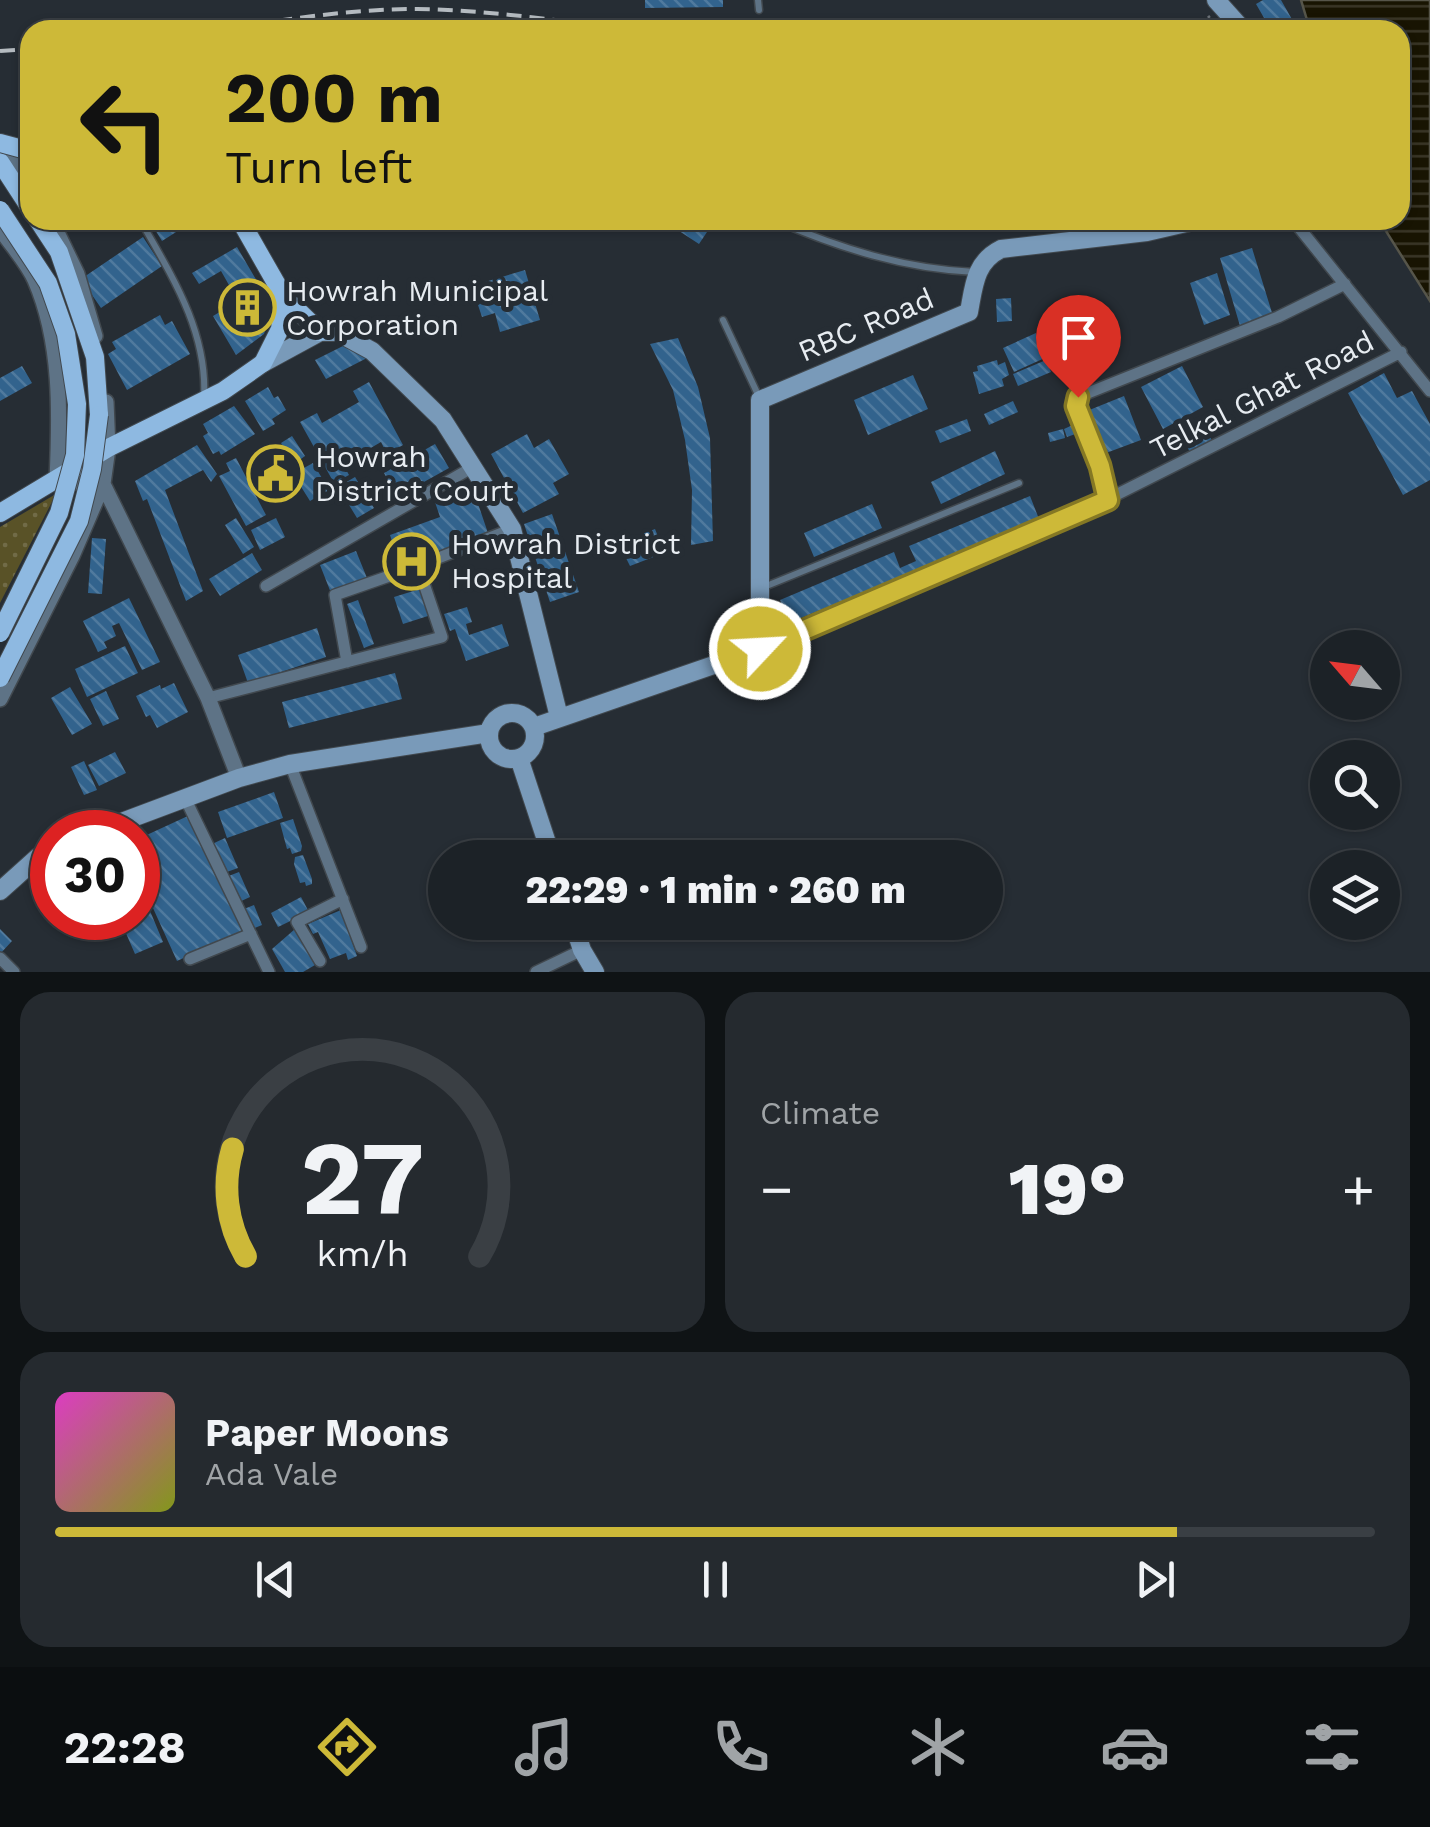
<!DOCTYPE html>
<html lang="en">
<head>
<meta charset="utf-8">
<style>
  :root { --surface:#1c2227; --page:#252a2f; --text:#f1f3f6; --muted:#a0a4a7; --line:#3a3f44; --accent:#cdb938 }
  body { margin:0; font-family:"Work Sans",sans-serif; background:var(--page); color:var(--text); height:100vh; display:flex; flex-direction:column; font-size:38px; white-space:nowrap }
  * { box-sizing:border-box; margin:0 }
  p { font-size:32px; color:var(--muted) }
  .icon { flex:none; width:55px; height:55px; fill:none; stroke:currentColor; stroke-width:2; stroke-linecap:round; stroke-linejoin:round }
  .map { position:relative; height:972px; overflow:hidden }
  .details { display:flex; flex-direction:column; gap:20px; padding:20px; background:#0f1315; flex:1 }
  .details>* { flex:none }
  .hud { position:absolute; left:20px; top:20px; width:1390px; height:210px; border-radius:30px; box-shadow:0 2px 8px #0004,0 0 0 2px var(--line); background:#cdb938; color:#111; overflow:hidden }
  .needle { width:65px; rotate:298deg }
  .buttons { position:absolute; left:1310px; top:630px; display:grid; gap:20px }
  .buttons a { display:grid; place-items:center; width:90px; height:90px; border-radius:50%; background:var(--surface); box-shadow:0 2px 8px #0004,0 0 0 2px var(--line); font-size:50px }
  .speed { position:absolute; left:30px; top:810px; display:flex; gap:20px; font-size:50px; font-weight:700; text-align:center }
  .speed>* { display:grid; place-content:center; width:130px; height:130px; border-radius:50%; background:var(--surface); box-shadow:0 2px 8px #0004,0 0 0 2px var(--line); line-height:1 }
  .speed .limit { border:15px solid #d22; background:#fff; color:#111 }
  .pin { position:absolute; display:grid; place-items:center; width:85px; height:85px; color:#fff; margin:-102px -42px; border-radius:50% 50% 50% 0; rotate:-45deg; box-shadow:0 0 10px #0007 }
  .pin .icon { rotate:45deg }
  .me { position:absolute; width:110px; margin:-55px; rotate:65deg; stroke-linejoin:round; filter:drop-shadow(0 0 8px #0008) }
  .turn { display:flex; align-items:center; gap:35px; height:210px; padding:0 40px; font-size:45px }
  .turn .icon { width:130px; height:130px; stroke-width:2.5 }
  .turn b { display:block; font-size:70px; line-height:85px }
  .big { font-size:75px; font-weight:800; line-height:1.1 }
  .details .card { flex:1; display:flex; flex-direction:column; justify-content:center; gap:15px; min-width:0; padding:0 35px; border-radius:30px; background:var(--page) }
  .details .dial { align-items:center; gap:0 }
  .dial svg { height:260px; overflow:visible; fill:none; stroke:var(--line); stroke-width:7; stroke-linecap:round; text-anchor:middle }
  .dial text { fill:var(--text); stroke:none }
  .song { display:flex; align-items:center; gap:30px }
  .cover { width:120px; height:120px; border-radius:15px; background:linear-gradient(135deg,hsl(310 70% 55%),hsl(70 70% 35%)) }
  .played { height:10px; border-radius:5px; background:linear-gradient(90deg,var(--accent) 85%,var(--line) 85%) }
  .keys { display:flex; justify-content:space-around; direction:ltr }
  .heat { display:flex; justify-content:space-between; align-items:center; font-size:55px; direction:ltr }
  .details .tiles { flex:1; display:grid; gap:20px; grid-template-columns:1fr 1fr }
  .card:last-child { grid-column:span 2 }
  .trip { position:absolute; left:428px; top:840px; width:575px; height:100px; border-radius:50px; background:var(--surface); box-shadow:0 2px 8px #0004,0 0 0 2px var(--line); font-weight:800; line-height:100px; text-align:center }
  .menu { display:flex; height:160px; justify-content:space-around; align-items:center; background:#0b0e10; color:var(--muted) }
  .menu .icon { width:70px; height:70px }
  .menu .selected { color:var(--accent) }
  .menu b { font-size:45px; color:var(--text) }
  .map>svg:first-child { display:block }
  .park { fill:url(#park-dots) }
  .water { fill:url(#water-rules); stroke:#56554a; stroke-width:2.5 }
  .building { fill:url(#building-back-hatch) }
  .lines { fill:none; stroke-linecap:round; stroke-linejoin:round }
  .service-casing { stroke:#41484e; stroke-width:9 }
  .minor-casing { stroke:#41484e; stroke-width:14 }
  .tertiary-casing { stroke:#41484e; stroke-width:18 }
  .secondary-casing { stroke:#41484e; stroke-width:20 }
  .primary-casing { stroke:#41484e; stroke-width:20 }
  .path { stroke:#6c7278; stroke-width:2.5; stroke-dasharray:5 5; stroke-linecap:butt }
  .service { stroke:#5e7386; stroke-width:6 }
  .minor { stroke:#5e7386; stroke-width:11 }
  .tertiary { stroke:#5e7386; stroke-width:15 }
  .secondary { stroke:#799ab9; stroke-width:18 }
  .primary { stroke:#8eb9e1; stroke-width:18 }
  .rail { stroke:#b5bbc0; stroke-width:4; stroke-dasharray:15 8; stroke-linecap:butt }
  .primary-bridge-casing { stroke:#41484e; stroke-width:20; stroke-linecap:butt }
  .primary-bridge { stroke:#8eb9e1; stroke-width:18 }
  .route-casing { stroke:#857824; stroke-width:25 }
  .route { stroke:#cdb938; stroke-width:18 }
  .labels { text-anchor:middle; stroke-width:10; stroke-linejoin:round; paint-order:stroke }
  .poi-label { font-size:30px; fill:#e7ecf1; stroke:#262d34; text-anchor:start }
  .street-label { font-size:30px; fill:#e7ecf1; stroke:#262d34 }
</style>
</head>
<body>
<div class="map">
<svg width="1430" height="972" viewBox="0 0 1430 972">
  <defs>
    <pattern id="park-dots" width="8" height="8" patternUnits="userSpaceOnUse" patternTransform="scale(2.5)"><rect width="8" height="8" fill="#595227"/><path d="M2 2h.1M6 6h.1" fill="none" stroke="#716b47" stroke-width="1.8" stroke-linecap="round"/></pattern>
    <pattern id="water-rules" width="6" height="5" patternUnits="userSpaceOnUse" patternTransform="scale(2.5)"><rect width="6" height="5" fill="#181402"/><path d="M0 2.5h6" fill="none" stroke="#3a3627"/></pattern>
    <pattern id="building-back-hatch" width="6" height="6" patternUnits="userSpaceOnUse" patternTransform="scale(2.5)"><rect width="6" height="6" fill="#32638d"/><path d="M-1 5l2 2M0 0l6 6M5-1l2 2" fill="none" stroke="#507a9e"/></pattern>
  </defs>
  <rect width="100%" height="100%" fill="#262d34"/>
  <path class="park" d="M56 494 0 603V527Z"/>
  <path class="water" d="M1301 0H1430V301L1379 220H1400V30H1310Z"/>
  <path class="building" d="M645 0H723V7L645 8Z
    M1263 0H1281L1298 30H1271L1256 4Z
    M149 220H195L162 241Z
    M678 220H715L699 244 673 227Z
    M143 237 162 266 101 308 81 279Z
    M237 247 261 288 270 315 264 334 236 355 213 316 238 301 221 271 199 284 192 273Z
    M1252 248 1273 316 1240 326 1220 258Z
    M525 270 540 320 500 332 495 313 482 317 476 299 489 295 485 282Z
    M1217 273 1230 315 1204 325 1190 283Z
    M1011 298 1012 321 997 322 996 299Z
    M160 315 165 325 172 321 190 354 127 390 108 354 116 349 112 342Z
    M1036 333 1047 357 1014 372 1003 348Z
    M678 338 698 387 710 438 713 541 691 545 692 490 685 440 673 390 650 344Z
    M343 346 367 358 326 379 315 360Z
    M997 360 998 365 1005 362 1009 375 1002 379 1004 386 979 394 973 372 978 371 977 366Z
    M1046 360 1051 372 1018 386 1013 374Z
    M22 366 32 383 0 401V378Z
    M1182 366 1203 407 1163 429 1141 387Z
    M1384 373 1397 398 1412 391 1430 424V480L1403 495 1348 393Z
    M913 375 928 409 868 435 854 400Z
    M369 382 403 445 387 454 381 442 343 464 349 475 334 483 300 422 317 413 322 423 359 402 353 391Z
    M268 387 274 398 278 396 286 410 272 419 275 424 263 431 245 401Z
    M1124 396 1141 440 1098 456 1082 413Z
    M1013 401 1018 412 989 425 984 414Z
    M234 406 255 434 221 455 219 451 213 454 203 436 208 433 203 424Z
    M967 419 971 431 940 443 935 431Z
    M1077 423 1081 432 1067 437 1064 429Z
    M1063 429 1065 438 1050 442 1048 433Z
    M1207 430 1213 443 1191 454 1184 441Z
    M527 434 534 448 549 439 569 474 553 483 559 494 523 513 491 454Z
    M292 436 305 456 294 464 281 443Z
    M435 444 449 468 397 497 384 473Z
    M197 445 217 474 211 482 203 470 165 490 203 591 186 601 147 499 143 501 135 481Z
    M995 451 1005 474 941 504 931 482Z
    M236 458 266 515 246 526 219 476 230 471 226 463Z
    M313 463 329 490 310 501 293 474Z
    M355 477 374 508 357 518 338 487Z
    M472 486 489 536 400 566 390 535 440 517 434 499Z
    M1030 496 1039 519 789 623 780 600 894 552 900 568 916 561 909 546Z
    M872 504 882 528 814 557 804 533Z
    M552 514 579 592 550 602 524 524Z
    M236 518 254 547 243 554 225 525Z
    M276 518 285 537 260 550 251 530Z
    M655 529 659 539 631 550 627 540Z
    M92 538 106 539 102 594 88 593Z
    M652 548 656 556 630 566 626 558Z
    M356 551 367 578 331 593 320 565Z
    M252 553 262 570 220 596 209 579Z
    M423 588 431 615 403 624 394 597Z
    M129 598 160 662 142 670 119 623 112 626 116 636 104 642 107 648 98 652 83 621Z
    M358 600 374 644 364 648 347 604Z
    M467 607 472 622 466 624 469 635 502 624 509 646 466 661 455 629 450 631 444 614Z
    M317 628 326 657 248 683 238 655Z
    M125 646 138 673 87 697 75 669Z
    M395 673 402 699 289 728 282 702Z
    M174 683 188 712 157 728 150 715 146 717 136 696 160 685 161 689Z
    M70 687 92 724 72 735 51 698Z
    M106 691 119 719 103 726 90 699Z
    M115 752 126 773 99 786 88 765Z
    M84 761 97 790 84 795 71 767Z
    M274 792 283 818 227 838 218 812Z
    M190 815 244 930 177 961 138 875V839Z
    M293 819 302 846 301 851 292 854 290 848 287 849 280 823Z
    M225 838 238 868 224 873 212 844Z
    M303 855 312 879V884L306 886 305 882 300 883 294 864 295 857Z
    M239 872 250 897 237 903 226 877Z
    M138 882 163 942 135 954 125 931 117 934 110 918H138Z
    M301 897 309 912 278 927 271 913Z
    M254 905 262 925 252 929 244 909Z
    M341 910 357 956 348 960 346 953 330 959 318 932 313 934 308 924Z
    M0 929 12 941 0 954Z
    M295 929 315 965 303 972H285L272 949Z"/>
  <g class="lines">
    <defs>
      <path id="service" d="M758 0 759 10
        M140 220C172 276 208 332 204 399
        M774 220C839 248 904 269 975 272
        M723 320 760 399
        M764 587 1019 483"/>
      <path id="minor" d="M1293 220 1430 391
        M1108 500C1106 489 1103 478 1100 467 1092 446 1073 421 1078 397L1278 317 1345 284
        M418 566 512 529
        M266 586 473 467
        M760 649 1076 515 1401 352
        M208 698 442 637 418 566 335 595 347 662
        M290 764 361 947
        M185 798 269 972
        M0 958 14 972
        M190 959 251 934
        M320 961 297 922 343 899
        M536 972 582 950"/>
      <path id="tertiary" d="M0 142 30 184
        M51 220 77 274 95 336
        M0 228C11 245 27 262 35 280 62 342 60 414 57 480L99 484
        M103 484 208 698 239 778
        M0 699 72 556 103 484 108 448 106 402"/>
      <path id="secondary" d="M1216 0 1243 30
        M263 363 320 332H337L372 351 443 420 512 529 559 717
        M489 736a23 23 0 1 1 46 0a23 23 0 1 1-46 0Z
        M534 727 760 649V400L969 312C974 285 975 262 1001 249L1147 232 1199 220
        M519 758 552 858
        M95 832 239 778 290 764 489 733
        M0 891 38 857 52 850
        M573 922 582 950 595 972"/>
      <path id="primary" d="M0 162 30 208
        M38 220 59 252 95 357 99 415
        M284 297 320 332
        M0 513 108 448 223 391 263 363 280 329 284 297 240 220"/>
    </defs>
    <use href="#service" class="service-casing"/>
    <use href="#minor" class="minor-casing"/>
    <use href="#tertiary" class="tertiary-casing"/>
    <use href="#secondary" class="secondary-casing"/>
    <use href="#primary" class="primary-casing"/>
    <path class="path" d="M1107 30 1121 26 1133 30
      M1192 30 1210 16"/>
    <use href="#service" class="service"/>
    <use href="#minor" class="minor"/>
    <use href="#tertiary" class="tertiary"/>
    <use href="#secondary" class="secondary"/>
    <use href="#primary" class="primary"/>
    <path class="rail" d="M209 30C278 21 347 9 417 9 491 10 566 22 640 30
      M0 51 30 49"/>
    <defs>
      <path id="primary-bridge" d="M0 143 30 151
        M0 210 48 283 66 334 77 404 75 455 59 513 0 633
        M0 678 79 521 92 469 99 415"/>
    </defs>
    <use href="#primary-bridge" class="primary-bridge-casing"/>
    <use href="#primary-bridge" class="primary-bridge"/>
  </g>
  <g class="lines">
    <defs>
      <path id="route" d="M760 649 1108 500 1100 466 1076 406 1078 397"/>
    </defs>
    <use href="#route" class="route-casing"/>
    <use href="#route" class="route"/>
  </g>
  <defs>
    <symbol id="building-ring" viewBox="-11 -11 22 22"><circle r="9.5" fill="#262d34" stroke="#cdb938" stroke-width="1.5"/><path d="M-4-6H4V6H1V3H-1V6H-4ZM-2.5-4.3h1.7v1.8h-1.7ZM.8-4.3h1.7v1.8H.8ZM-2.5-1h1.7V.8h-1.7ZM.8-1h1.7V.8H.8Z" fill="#cdb938"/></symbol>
    <symbol id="civic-ring" viewBox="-11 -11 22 22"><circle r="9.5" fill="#262d34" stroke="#cdb938" stroke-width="1.5"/><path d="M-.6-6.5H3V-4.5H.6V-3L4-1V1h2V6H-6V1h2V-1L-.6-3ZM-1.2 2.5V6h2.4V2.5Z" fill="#cdb938"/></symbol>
    <symbol id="hospital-ring" viewBox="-11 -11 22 22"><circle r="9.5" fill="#262d34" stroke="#cdb938" stroke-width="1.5"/><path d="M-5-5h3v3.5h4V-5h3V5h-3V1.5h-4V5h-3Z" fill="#cdb938"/></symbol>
  </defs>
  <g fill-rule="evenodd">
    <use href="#building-ring" x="216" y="276" width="63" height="63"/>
    <use href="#civic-ring" x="244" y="442" width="63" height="63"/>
    <use href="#hospital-ring" x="380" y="530" width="63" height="63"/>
  </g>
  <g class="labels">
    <g class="poi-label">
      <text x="286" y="301">Howrah Municipal<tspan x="286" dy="34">Corporation</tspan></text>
      <text x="315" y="467">Howrah<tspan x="315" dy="34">District Court</tspan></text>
      <text x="451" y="554">Howrah District<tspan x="451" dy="34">Hospital</tspan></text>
    </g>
    <g class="street-label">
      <text transform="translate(866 325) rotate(-23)" y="10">RBC Road</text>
      <text transform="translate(1262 395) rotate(-27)" y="10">Telkal Ghat Road</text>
    </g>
  </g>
</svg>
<div class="buttons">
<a><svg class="needle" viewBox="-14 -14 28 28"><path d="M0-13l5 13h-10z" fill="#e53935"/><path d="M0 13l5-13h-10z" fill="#a0a4a7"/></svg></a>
<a><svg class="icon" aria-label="search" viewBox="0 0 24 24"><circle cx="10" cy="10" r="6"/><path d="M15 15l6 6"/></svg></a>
<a><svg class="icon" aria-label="layers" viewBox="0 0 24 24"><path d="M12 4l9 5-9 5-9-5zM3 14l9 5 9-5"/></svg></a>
</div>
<div class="speed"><div class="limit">30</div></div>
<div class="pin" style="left:1078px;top:397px;background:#d93025"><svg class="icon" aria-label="arrive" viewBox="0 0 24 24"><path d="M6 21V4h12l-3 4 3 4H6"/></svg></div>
<svg class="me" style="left:760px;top:649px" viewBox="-20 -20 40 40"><circle r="17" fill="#cdb938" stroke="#fff" stroke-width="3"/><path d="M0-11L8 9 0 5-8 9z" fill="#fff"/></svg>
<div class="trip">22:29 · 1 min · 260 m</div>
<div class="hud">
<div class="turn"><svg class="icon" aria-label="left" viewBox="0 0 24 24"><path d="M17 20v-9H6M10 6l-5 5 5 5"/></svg><div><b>200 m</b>Turn left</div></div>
</div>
</div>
<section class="details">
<div class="tiles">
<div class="card dial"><svg viewBox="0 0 100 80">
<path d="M14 69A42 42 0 1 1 86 69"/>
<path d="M14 69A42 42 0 0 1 10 36" stroke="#cdb938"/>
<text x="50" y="56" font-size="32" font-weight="700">27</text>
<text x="50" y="72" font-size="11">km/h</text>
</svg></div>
<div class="card"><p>Climate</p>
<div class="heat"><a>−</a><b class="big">19°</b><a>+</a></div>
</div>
<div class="card">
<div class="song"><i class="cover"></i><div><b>Paper Moons</b><p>Ada Vale</p></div></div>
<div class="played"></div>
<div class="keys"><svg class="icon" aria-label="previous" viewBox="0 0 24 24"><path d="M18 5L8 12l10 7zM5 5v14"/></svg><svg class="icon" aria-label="pause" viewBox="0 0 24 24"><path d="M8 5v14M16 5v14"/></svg><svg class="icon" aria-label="next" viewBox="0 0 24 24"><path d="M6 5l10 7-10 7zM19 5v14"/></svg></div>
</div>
</div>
</section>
<nav class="menu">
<b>22:28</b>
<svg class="icon selected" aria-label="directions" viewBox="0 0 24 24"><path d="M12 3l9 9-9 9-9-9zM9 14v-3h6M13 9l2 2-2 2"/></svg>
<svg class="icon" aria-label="music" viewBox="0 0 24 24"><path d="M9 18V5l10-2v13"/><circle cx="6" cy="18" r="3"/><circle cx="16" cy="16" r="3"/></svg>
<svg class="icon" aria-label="phone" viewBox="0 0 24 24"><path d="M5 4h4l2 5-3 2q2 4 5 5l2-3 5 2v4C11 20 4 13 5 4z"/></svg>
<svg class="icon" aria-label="climate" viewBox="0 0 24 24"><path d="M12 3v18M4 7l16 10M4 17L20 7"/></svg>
<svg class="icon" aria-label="car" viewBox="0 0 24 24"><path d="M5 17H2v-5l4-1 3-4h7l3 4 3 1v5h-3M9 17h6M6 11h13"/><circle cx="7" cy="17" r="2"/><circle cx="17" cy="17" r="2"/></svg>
<svg class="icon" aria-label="filters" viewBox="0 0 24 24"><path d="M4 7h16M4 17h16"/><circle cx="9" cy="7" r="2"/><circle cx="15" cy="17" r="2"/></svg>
</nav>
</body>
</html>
